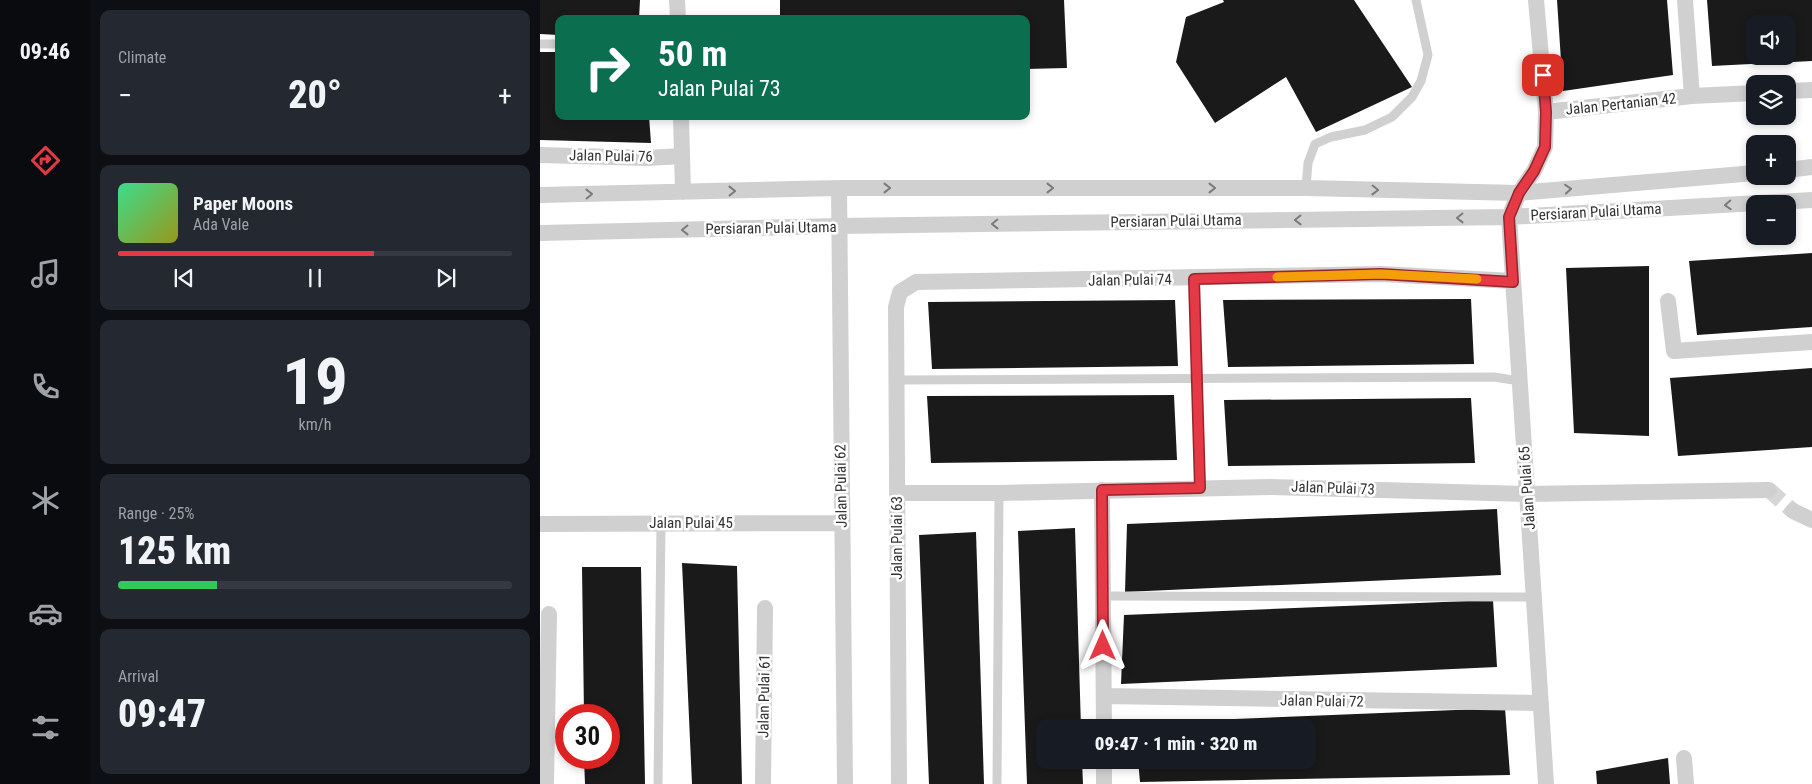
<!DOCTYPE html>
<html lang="en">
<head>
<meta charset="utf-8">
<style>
  :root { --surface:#171b24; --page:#242831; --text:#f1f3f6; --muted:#9ea1a6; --line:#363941; --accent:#e63946 }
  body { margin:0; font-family:"Roboto Condensed",sans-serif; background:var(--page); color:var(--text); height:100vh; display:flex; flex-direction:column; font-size:19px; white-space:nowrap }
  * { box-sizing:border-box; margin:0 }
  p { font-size:16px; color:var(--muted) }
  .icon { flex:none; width:28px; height:28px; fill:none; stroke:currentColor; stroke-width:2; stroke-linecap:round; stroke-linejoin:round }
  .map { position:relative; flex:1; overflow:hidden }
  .panel { display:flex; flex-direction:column; gap:10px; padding:10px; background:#0d0f14; width:450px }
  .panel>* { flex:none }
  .banner { position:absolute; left:15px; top:15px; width:475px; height:105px; border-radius:10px; box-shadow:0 2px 8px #0003; background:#0b6e4f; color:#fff; overflow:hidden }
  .fabs { position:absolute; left:1206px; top:15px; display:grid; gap:10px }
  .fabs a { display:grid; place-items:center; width:50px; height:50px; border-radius:10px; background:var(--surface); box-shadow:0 2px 8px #0003; font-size:25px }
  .speed { position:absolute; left:15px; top:704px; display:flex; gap:10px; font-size:25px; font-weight:700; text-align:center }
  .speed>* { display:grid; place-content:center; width:65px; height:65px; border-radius:50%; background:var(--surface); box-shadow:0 2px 8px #0003; line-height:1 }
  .speed .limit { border:8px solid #d22; background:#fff; color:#111 }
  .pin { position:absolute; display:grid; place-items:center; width:42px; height:42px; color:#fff; margin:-21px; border-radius:10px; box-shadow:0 2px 8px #0006 }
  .me { position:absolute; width:55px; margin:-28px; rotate:0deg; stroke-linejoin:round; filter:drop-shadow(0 0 4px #0008) }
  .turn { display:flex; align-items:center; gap:18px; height:105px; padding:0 20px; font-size:22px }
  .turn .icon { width:65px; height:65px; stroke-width:2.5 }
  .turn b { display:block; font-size:35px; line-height:42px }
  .big { font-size:38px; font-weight:800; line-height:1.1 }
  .panel .widget { flex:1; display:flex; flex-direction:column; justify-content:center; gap:8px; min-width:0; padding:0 18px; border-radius:10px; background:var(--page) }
  .panel .dial { align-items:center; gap:0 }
  .dial b { font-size:65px; line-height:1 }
  .song { display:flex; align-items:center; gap:15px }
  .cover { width:60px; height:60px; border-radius:8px; background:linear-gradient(135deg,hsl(150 70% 55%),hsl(60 70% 35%)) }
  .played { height:5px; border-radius:2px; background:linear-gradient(90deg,var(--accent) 65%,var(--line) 65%) }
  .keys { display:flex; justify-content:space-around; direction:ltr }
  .heat { display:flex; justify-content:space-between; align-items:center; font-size:28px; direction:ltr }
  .charge { height:8px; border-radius:4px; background:linear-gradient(90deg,#34c759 25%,var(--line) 0) }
  .trip { position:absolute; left:496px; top:719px; width:280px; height:50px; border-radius:10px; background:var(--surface); box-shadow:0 2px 8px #0003; font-weight:800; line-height:50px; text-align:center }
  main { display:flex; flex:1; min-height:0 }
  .tabs { display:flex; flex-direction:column; width:90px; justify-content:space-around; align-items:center; background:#090b0e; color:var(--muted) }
  .tabs .icon { width:35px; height:35px }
  .tabs .on { color:var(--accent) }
  .tabs b { font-size:22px; color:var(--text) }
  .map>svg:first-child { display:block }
  .building { fill:#1a1a1a; fill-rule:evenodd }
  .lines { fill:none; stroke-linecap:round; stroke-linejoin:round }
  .minor-tunnel { stroke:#d6d6d6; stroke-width:16; stroke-dasharray:16 8; stroke-linecap:butt }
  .service { stroke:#d0d0d0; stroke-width:9 }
  .minor { stroke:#d0d0d0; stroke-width:16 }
  .oneway { stroke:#7a7a7a }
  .route-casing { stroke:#96252e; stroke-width:12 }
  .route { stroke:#e63946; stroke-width:9 }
  .slow { stroke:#f59e0b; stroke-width:9 }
  .labels { text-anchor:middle; stroke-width:5; stroke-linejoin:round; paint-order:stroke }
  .street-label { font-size:15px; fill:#333; stroke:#fff }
</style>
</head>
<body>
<main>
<nav class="tabs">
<b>09:46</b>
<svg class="icon on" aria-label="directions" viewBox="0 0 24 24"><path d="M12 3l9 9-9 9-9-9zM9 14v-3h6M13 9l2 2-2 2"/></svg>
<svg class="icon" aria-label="music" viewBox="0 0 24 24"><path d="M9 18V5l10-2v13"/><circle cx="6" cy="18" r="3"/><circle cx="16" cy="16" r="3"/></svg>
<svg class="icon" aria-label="phone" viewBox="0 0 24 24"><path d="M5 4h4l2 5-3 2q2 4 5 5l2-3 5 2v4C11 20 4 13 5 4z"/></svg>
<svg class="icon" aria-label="climate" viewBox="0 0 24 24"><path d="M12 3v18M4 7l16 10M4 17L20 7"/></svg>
<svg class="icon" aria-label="car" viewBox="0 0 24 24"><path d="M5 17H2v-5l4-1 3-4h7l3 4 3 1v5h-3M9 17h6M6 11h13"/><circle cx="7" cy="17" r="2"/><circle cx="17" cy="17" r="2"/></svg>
<svg class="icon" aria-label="filters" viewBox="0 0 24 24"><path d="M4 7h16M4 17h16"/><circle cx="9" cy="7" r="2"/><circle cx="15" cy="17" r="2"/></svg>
</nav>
<section class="panel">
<div class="widget"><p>Climate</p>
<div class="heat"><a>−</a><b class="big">20°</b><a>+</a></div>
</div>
<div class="widget">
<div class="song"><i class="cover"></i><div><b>Paper Moons</b><p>Ada Vale</p></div></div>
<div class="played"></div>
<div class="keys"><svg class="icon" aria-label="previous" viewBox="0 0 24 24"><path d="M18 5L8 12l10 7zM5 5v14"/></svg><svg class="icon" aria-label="pause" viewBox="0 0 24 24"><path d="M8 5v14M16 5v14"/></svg><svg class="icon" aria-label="next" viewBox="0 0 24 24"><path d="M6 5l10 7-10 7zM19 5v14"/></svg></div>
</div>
<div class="widget dial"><b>19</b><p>km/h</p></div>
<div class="widget"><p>Range · 25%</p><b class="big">125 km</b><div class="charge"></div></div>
<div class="widget"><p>Arrival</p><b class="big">09:47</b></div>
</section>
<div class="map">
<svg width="1272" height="784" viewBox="0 0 1272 784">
  <rect width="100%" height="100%" fill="#fff"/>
  <path class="building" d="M0 0H100L99 19H19V35L0 34Z
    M240 0H524L527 68 486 69V19H240Z
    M683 0H814L872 87 776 132 746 77 675 123 636 62 646 17 684 2Z
    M1017 0H1127L1133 75 1023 91Z
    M1167 0H1272V61L1172 66ZM1215 24H1248V56H1215Z
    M0 52H19V116H109L111 143 0 140Z
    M1272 253V327L1157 335 1149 261Z
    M1109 266V436L1034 433 1026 268Z
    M931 299 934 364 688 367 683 300Z
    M635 300 638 366 392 369 388 302Z
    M1272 368V447L1138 456 1130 378Z
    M634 395 637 460 391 463 387 396Z
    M931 398 935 463 688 466 684 400Z
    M957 509 961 575 585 592 587 524Z
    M535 528 541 728H505V760H542L543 784H487L478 531Z
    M436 532 444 784H389L379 535Z
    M142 563 197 566 202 784H152Z
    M42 567H101L105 784H45L44 758H69V715H44Z
    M953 600 957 667 581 684 584 615Z
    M965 708 970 775 600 782 598 760H768V728H596V723Z
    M1128 758 1130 784H1057L1056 771Z"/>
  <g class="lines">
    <path class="minor-tunnel" d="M1229 490 1253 511"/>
    <path class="service" d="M0 44H19
      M766 188 768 163 775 144 791 137 825 130 852 117 872 97 881 81 888 55 876 0
      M654 279 661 488
      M356 380 954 377 980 381
      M563 596 994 597
      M118 784 121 524
      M457 784 459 493"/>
    <path class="minor" d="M137 0 138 19
      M996 0 1006 112 1005 147 994 171 979 193 969 217 1006 784
      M1145 0 1152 96
      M1248 91 1272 90
      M1006 112 1152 96 1215 93
      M141 116 143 192
      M0 155 108 158 141 156
      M1248 170 1272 167
      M299 188 305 784
      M0 195 299 188H766L979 193 1215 173
      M0 233 299 226 969 217 1272 200
      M1128 301 1134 351 1272 342
      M562 490 564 728
      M357 493H459L731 487 987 494 1229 490
      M1253 511 1272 520
      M0 524 302 523
      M564 696 1001 703
      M1144 758 1146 784
      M564 760V784
      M6 784 9 614
      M223 784 225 608
      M359 784 356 307 360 292 376 282 841 274 973 281"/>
  </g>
  <defs><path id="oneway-chevron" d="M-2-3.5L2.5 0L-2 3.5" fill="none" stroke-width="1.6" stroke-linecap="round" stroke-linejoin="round" transform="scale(1.25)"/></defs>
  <g class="oneway">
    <use href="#oneway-chevron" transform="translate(347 188)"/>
    <use href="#oneway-chevron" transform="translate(510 188)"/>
    <use href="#oneway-chevron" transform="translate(672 188)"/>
    <use href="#oneway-chevron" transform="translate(1028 189) rotate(-5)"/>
    <use href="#oneway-chevron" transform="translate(835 190) rotate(1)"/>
    <use href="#oneway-chevron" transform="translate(192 191) rotate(-1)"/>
    <use href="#oneway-chevron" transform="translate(49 194) rotate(-1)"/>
    <use href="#oneway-chevron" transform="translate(1188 205) rotate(177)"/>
    <use href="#oneway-chevron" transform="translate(920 218) rotate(179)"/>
    <use href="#oneway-chevron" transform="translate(758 220) rotate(179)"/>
    <use href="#oneway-chevron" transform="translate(455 224) rotate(179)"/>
    <use href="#oneway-chevron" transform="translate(145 230) rotate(179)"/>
  </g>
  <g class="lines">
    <defs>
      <path id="route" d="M563 646 562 490 660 488 654 279 841 274 973 282 969 217 979 193 994 171 1005 147 1006 112 1003 75"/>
    </defs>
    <use href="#route" class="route-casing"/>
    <use href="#route" class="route"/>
    <path class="slow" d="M737 277 841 274 937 279"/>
  </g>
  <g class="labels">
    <g class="street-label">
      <text transform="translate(1081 104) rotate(-6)" y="5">Jalan Pertanian 42</text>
      <text transform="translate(71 156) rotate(1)" y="5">Jalan Pulai 76</text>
      <text transform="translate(1056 212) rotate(-3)" y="5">Persiaran Pulai Utama</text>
      <text transform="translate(636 221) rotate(-1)" y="5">Persiaran Pulai Utama</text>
      <text transform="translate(231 228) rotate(-1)" y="5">Persiaran Pulai Utama</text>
      <text transform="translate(590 280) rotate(-1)" y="5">Jalan Pulai 74</text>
      <text transform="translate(301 486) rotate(-91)" y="5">Jalan Pulai 62</text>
      <text transform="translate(793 488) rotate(2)" y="5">Jalan Pulai 73</text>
      <text transform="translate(987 488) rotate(-94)" y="5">Jalan Pulai 65</text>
      <text x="151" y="528">Jalan Pulai 45</text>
      <text transform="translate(357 538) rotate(-90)" y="5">Jalan Pulai 63</text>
      <text transform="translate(224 696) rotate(-89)" y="5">Jalan Pulai 61</text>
      <text transform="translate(782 701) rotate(1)" y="5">Jalan Pulai 72</text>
    </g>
  </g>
</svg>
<div class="fabs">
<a><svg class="icon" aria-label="sound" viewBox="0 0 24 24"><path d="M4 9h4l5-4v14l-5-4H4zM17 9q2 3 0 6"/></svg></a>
<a><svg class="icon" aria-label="layers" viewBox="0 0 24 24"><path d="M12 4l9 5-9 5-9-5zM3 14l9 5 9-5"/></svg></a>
<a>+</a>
<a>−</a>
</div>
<div class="speed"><div class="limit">30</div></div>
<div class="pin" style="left:1003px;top:75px;background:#d93025"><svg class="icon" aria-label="arrive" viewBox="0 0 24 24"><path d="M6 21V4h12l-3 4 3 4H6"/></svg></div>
<svg class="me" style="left:563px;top:646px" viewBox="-20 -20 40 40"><path d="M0-17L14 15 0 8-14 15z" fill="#e63946" stroke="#fff" stroke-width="4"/></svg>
<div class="trip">09:47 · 1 min · 320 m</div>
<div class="banner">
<div class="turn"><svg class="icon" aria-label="right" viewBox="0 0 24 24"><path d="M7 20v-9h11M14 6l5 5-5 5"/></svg><div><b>50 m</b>Jalan Pulai 73</div></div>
</div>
</div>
</main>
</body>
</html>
